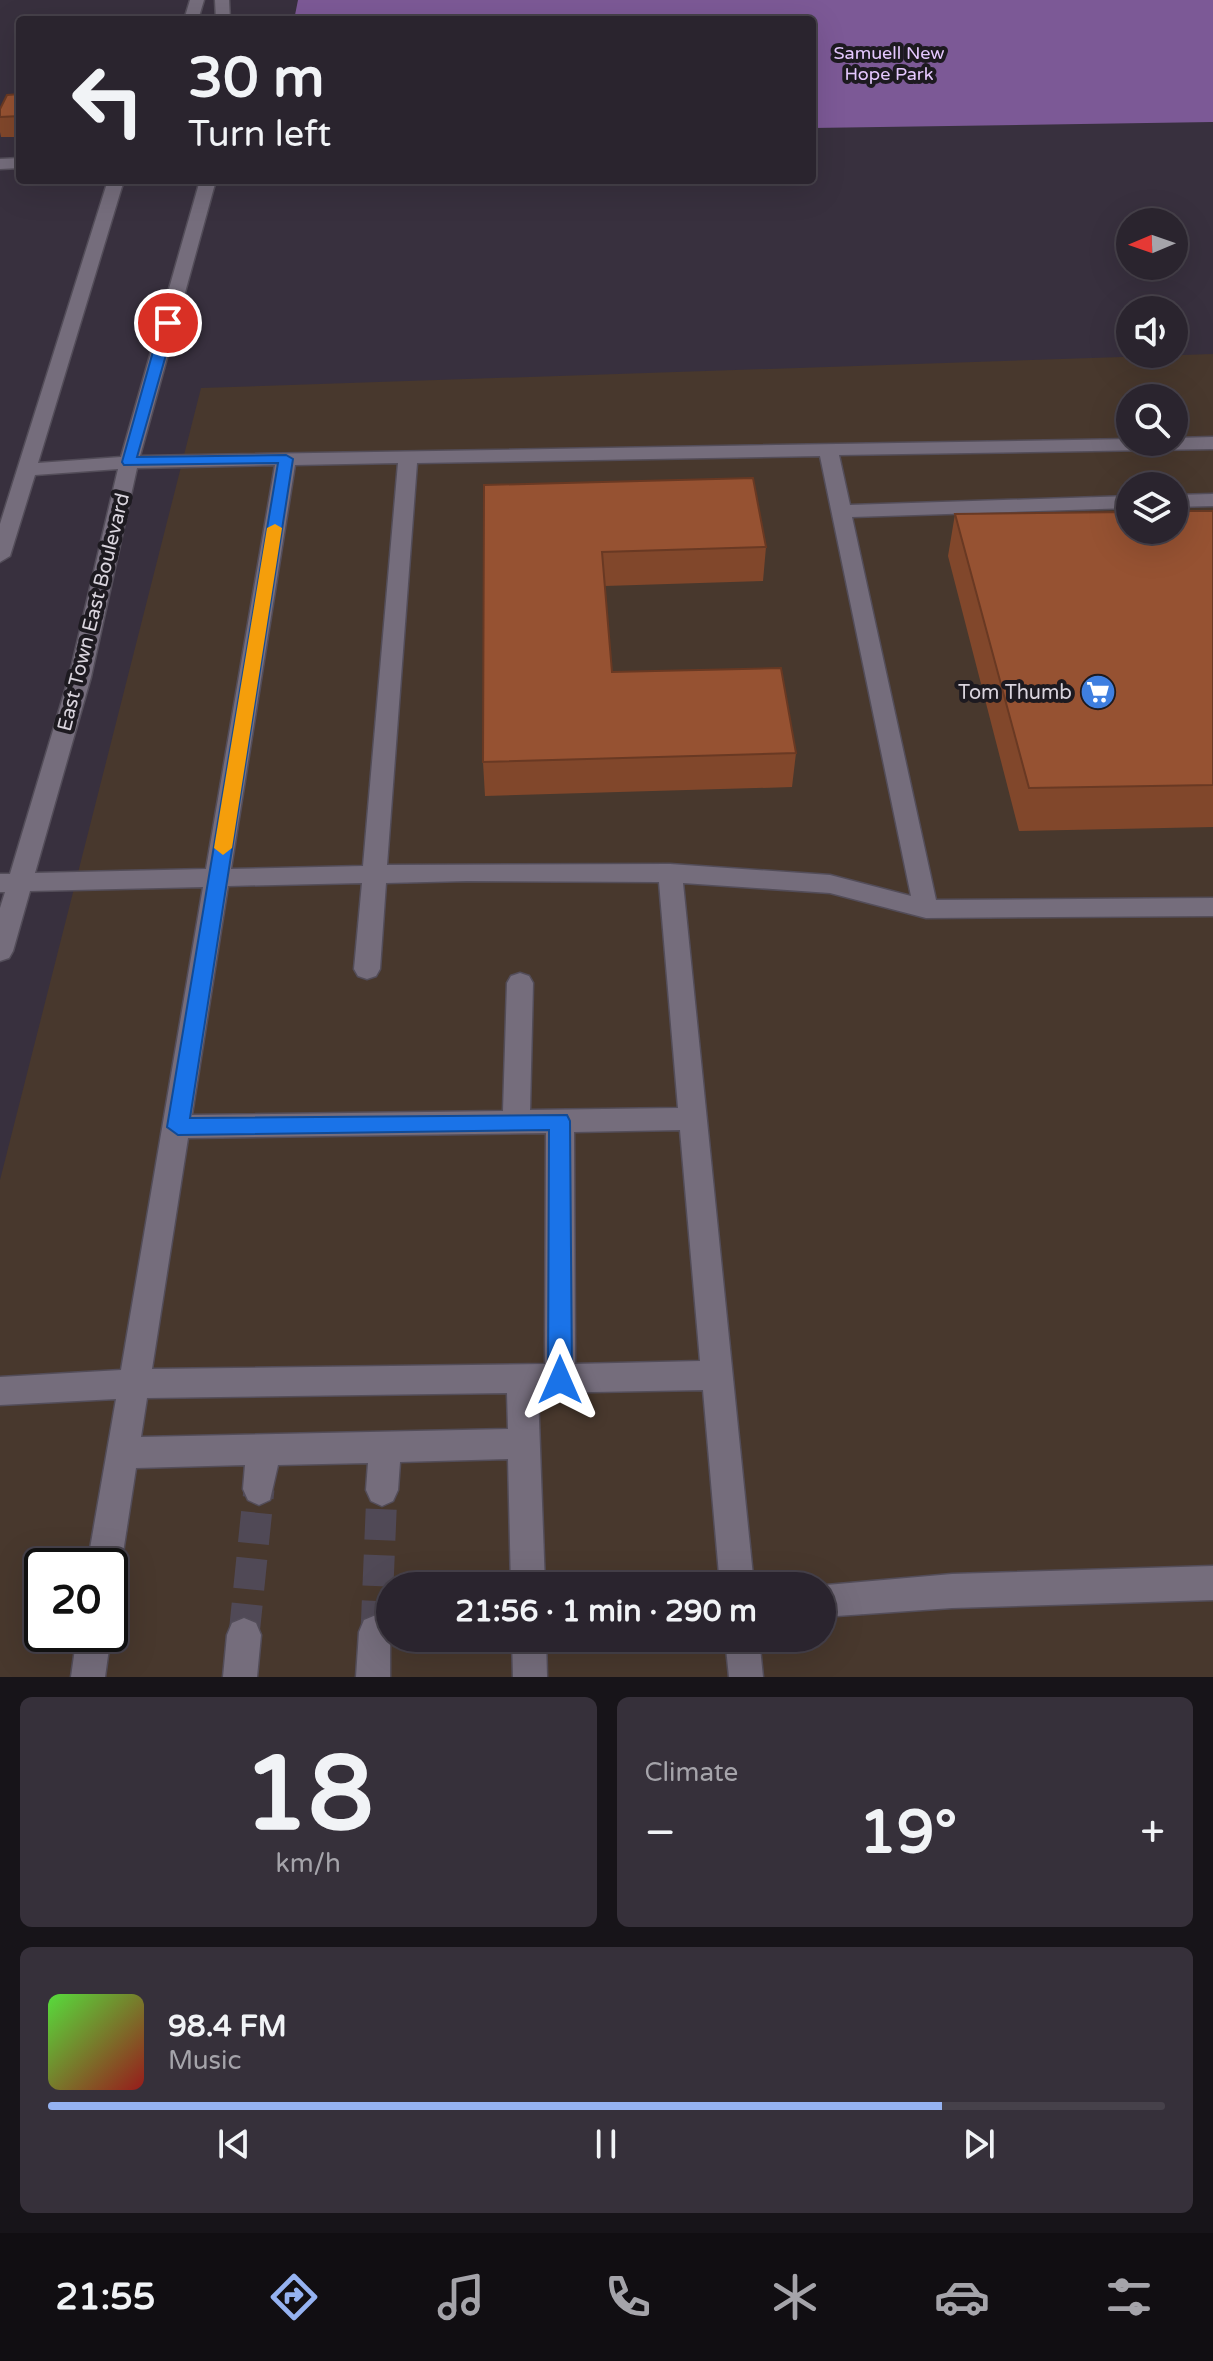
<!DOCTYPE html>
<html lang="en">
<head>
<meta charset="utf-8">
<style>
  :root { --surface:#2a242e; --page:#36303a; --text:#f1f3f6; --muted:#a5a4aa; --line:#46414a; --accent:#95b2f1 }
  body { margin:0; font-family:"Varela Round",sans-serif; background:var(--page); color:var(--text); height:100vh; display:flex; flex-direction:column; font-size:30px; white-space:nowrap }
  * { box-sizing:border-box; margin:0 }
  p { font-size:26px; color:var(--muted) }
  .icon { flex:none; width:44px; height:44px; fill:none; stroke:currentColor; stroke-width:2; stroke-linecap:round; stroke-linejoin:round }
  .map { position:relative; height:1677px; overflow:hidden }
  .details { display:flex; flex-direction:column; gap:20px; padding:20px; background:#171419; flex:1 }
  .details>* { flex:none }
  .guide { position:absolute; left:16px; top:16px; width:800px; height:168px; border-radius:8px; box-shadow:0 8px 32px #0002,0 0 0 2px var(--line); background:#2a242e; color:var(--text); overflow:hidden }
  .needle { width:52px; rotate:268deg }
  .controls { position:absolute; left:1116px; top:208px; display:grid; gap:16px }
  .controls a { display:grid; place-items:center; width:72px; height:72px; border-radius:50%; background:var(--surface); box-shadow:0 8px 32px #0002,0 0 0 2px var(--line); font-size:40px }
  .speed { position:absolute; left:24px; top:1548px; display:flex; gap:16px; font-size:40px; font-weight:700; text-align:center }
  .speed>* { display:grid; place-content:center; width:104px; height:104px; border-radius:50%; background:var(--surface); box-shadow:0 8px 32px #0002,0 0 0 2px var(--line); line-height:1 }
  .speed .limit { border:4px solid #111; border-radius:12px; background:#fff; color:#111 }
  .pin { position:absolute; display:grid; place-items:center; width:68px; height:68px; color:#fff; margin:-34px; border:4px solid #fff; border-radius:50%; box-shadow:0 2px 8px #0007 }
  .me { position:absolute; width:88px; margin:-44px; rotate:0deg; stroke-linejoin:round; filter:drop-shadow(0 0 6px #0008) }
  .turn { display:flex; align-items:center; gap:28px; height:168px; padding:0 40px; font-size:36px }
  .turn .icon { width:104px; height:104px; stroke-width:2.5 }
  .turn b { display:block; font-size:56px; line-height:68px }
  .big { font-size:60px; font-weight:700; line-height:1.1 }
  .details .widget { flex:1; display:flex; flex-direction:column; justify-content:center; gap:12px; min-width:0; padding:0 28px; border-radius:12px; background:var(--page) }
  .details .dial { align-items:center; gap:0 }
  .dial b { font-size:104px; line-height:1 }
  .song { display:flex; align-items:center; gap:24px }
  .cover { width:96px; height:96px; border-radius:12px; background:linear-gradient(135deg,hsl(110 70% 55%),hsl(0 70% 35%)) }
  .played { height:8px; border-radius:4px; background:linear-gradient(90deg,var(--accent) 80%,var(--line) 80%) }
  .keys { display:flex; justify-content:space-around; direction:ltr }
  .heat { display:flex; justify-content:space-between; align-items:center; font-size:44px; direction:ltr }
  .details .tiles { flex:1; display:grid; gap:20px; grid-template-columns:1fr 1fr }
  .widget:last-child { grid-column:span 2 }
  .trip { position:absolute; left:376px; top:1572px; width:460px; height:80px; border-radius:40px; background:var(--surface); box-shadow:0 8px 32px #0002,0 0 0 2px var(--line); font-weight:700; line-height:80px; text-align:center }
  .dock { display:flex; height:128px; justify-content:space-around; align-items:center; background:#110e12; color:var(--muted) }
  .dock .icon { width:56px; height:56px }
  .dock .on { color:var(--accent) }
  .dock b { font-size:36px; color:var(--text) }
  .map>svg:first-child { display:block }
  .commercial { fill:#48382d; fill-rule:evenodd }
  .forest { fill:#7c5996 }
  .lines { fill:none; stroke-linecap:round; stroke-linejoin:round }
  .minor-tunnel { stroke:#504956; stroke-width:31; stroke-dasharray:31 15; stroke-linecap:butt }
  .minor-casing { stroke:#534d59; stroke-width:3 }
  .minor { fill:#756d7c; fill-rule:evenodd }
  .wall { fill:#81472b }
  .building { fill:#965232; stroke:#693923; stroke-width:2 }
  .route { fill:#1a73e8; stroke:#114b97; stroke-width:2 }
  .slow { fill:#f59e0b }
  .labels { text-anchor:middle; stroke-width:8; stroke-linejoin:round; paint-order:stroke }
  .far-park-label { font-size:18px; fill:#e5c8fe; stroke:#1d1a20 }
  .street-label { font-size:20px; fill:#d9d4dd; stroke:#1d1a20 }
  .poi-label { font-size:20px; fill:#d9d4dd; stroke:#1d1a20; text-anchor:end }
</style>
</head>
<body>
<div class="map">
<svg width="1213" height="1677" viewBox="0 0 1213 1677">
  <rect width="100%" height="100%" fill="#38303e"/>
  <path class="commercial" d="M1213 354V1677H0V1180L201 388ZM1130 398H1174V442H1130ZM1130 486H1174V530H1130ZM42 1566H110V1634H42ZM390 1586H822V1638H390Z"/>
  <path class="forest" d="M298 0H1213V122L812 128V20H294Z"/>
  <g class="lines">
    <path class="minor-tunnel" d="M376 1632 382 1490
      M244 1635 259 1489"/>
    <defs>
      <path id="minor" d="M190 0H204L198 20H184Z
        M215 0H229L230 20H216Z
        M20 158V168L0 169V159Z
        M108 180H124L38 463 121 457 200 180H216L140 456 1130 439V442H1174V438L1213 437V449L839 455 850 505 1130 496V508L852 517 936 900 1213 898V916L926 918 830 893 683 883 754 1586H720L703 1390 538 1393 545 1586H511L508 1459 400 1462 398 1490 393 1501 382 1506 371 1501 366 1490 368 1463 278 1465 270 1500 259 1505 248 1500 243 1489 245 1465 136 1468 121 1566 116 1578 110 1580V1566H87L116 1399 0 1405V1377L121 1370 203 887 30 891 13 951 9 958 0 961V908L5 892H0V874H10L69 677 118 469 35 475 10 556 0 562V524ZM820 456 911 896 830 875 670 864 387 865 417 463ZM398 463 363 866 231 869 295 465ZM275 465 206 869 35 873 91 677 137 468ZM467 881 659 882 678 1108 530 1110 533 983 529 976 520 973 511 976 507 983 503 1111 192 1115 228 886 362 883 354 969 358 976 367 979 376 976 380 969 386 883ZM680 1130 700 1361 575 1364 574 1132ZM546 1133 545 1364 152 1369 188 1138ZM507 1393 508 1429 141 1437 147 1398Z
        M1213 494V506L1174 507V495Z
        M1213 1566V1600L952 1608 822 1617V1586H815L952 1574Z
        M376 1615 390 1624V1677H356L359 1632 364 1620Z
        M244 1618 256 1623 261 1635 257 1677H223L227 1635 232 1623Z
        M110 1631 111 1634 105 1677H71L77 1634H110Z
        M512 1638H546L547 1677H513Z
        M725 1638H759L763 1677H729Z"/>
    </defs>
    <use href="#minor" class="minor-casing"/>
    <use href="#minor" class="minor"/>
  </g>
  <path class="wall" d="M20 94V137H1L0 132V109Z
    M484 485 766 547 763 581 605 586 612 672 796 753 792 787 485 796 483 762Z
    M1213 511V827L1019 831 948 556 955 514Z"/>
  <path class="building" d="M20 94V116L0 117V109L7 95Z
    M753 478 766 547 602 552 612 672 781 668 796 753 483 762 484 485Z
    M1174 511H1213V785L1029 788 955 514 1130 512V530H1174Z"/>
  <path class="route" d="M168 319 175 323 137 457 286 455 293 459 190 1118 567 1115 570 1121 572 1380 568 1388 560 1391 551 1388 548 1380 549 1130 178 1135 167 1127 278 463 124 465 122 462 161 323Z"/>
  <path class="slow" d="M275 524 282 528 232 848 223 855 214 848 267 528Z"/>
  <defs>
    <symbol id="supermarket-disc" viewBox="-11 -11 22 22"><circle r="9.5" fill="#3f7fe0" stroke="#1d1a20"/><path d="M-6-5.5h2.5l.6 2H6L4.5 2H-2.5L-4.4-4H-6ZM-1.5 3.2a1.3 1.3 0 1 0 .1 0ZM3 3.2a1.3 1.3 0 1 0 .1 0Z" fill="#fff"/></symbol>
  </defs>
  <g fill-rule="evenodd">
    <use href="#supermarket-disc" x="1078" y="672" width="40" height="40"/>
  </g>
  <g class="labels">
    <g class="far-park-label">
      <text x="889" y="59">Samuell New<tspan x="889" dy="21">Hope Park</tspan></text>
    </g>
    <g class="street-label">
      <text transform="translate(93 612) rotate(-76)" y="7">East Town East Boulevard</text>
    </g>
    <g class="poi-label">
      <text x="1072" y="699">Tom Thumb</text>
    </g>
  </g>
</svg>
<div class="controls">
<a><svg class="needle" viewBox="-14 -14 28 28"><path d="M0-13l5 13h-10z" fill="#e53935"/><path d="M0 13l5-13h-10z" fill="#a5a4aa"/></svg></a>
<a><svg class="icon" aria-label="sound" viewBox="0 0 24 24"><path d="M4 9h4l5-4v14l-5-4H4zM17 9q2 3 0 6"/></svg></a>
<a><svg class="icon" aria-label="search" viewBox="0 0 24 24"><circle cx="10" cy="10" r="6"/><path d="M15 15l6 6"/></svg></a>
<a><svg class="icon" aria-label="layers" viewBox="0 0 24 24"><path d="M12 4l9 5-9 5-9-5zM3 14l9 5 9-5"/></svg></a>
</div>
<div class="speed"><div class="limit">20</div></div>
<div class="pin" style="left:168px;top:323px;background:#d93025"><svg class="icon" aria-label="arrive" viewBox="0 0 24 24"><path d="M6 21V4h12l-3 4 3 4H6"/></svg></div>
<svg class="me" style="left:560px;top:1380px" viewBox="-20 -20 40 40"><path d="M0-17L14 15 0 8-14 15z" fill="#1a73e8" stroke="#fff" stroke-width="4"/></svg>
<div class="trip">21:56 · 1 min · 290 m</div>
<div class="guide">
<div class="turn"><svg class="icon" aria-label="left" viewBox="0 0 24 24"><path d="M17 20v-9H6M10 6l-5 5 5 5"/></svg><div><b>30 m</b>Turn left</div></div>
</div>
</div>
<section class="details">
<div class="tiles">
<div class="widget dial"><b>18</b><p>km/h</p></div>
<div class="widget"><p>Climate</p>
<div class="heat"><a>−</a><b class="big">19°</b><a>+</a></div>
</div>
<div class="widget">
<div class="song"><i class="cover"></i><div><b>98.4 FM</b><p>Music</p></div></div>
<div class="played"></div>
<div class="keys"><svg class="icon" aria-label="previous" viewBox="0 0 24 24"><path d="M18 5L8 12l10 7zM5 5v14"/></svg><svg class="icon" aria-label="pause" viewBox="0 0 24 24"><path d="M8 5v14M16 5v14"/></svg><svg class="icon" aria-label="next" viewBox="0 0 24 24"><path d="M6 5l10 7-10 7zM19 5v14"/></svg></div>
</div>
</div>
</section>
<nav class="dock">
<b>21:55</b>
<svg class="icon on" aria-label="directions" viewBox="0 0 24 24"><path d="M12 3l9 9-9 9-9-9zM9 14v-3h6M13 9l2 2-2 2"/></svg>
<svg class="icon" aria-label="music" viewBox="0 0 24 24"><path d="M9 18V5l10-2v13"/><circle cx="6" cy="18" r="3"/><circle cx="16" cy="16" r="3"/></svg>
<svg class="icon" aria-label="phone" viewBox="0 0 24 24"><path d="M5 4h4l2 5-3 2q2 4 5 5l2-3 5 2v4C11 20 4 13 5 4z"/></svg>
<svg class="icon" aria-label="climate" viewBox="0 0 24 24"><path d="M12 3v18M4 7l16 10M4 17L20 7"/></svg>
<svg class="icon" aria-label="car" viewBox="0 0 24 24"><path d="M5 17H2v-5l4-1 3-4h7l3 4 3 1v5h-3M9 17h6M6 11h13"/><circle cx="7" cy="17" r="2"/><circle cx="17" cy="17" r="2"/></svg>
<svg class="icon" aria-label="filters" viewBox="0 0 24 24"><path d="M4 7h16M4 17h16"/><circle cx="9" cy="7" r="2"/><circle cx="15" cy="17" r="2"/></svg>
</nav>
</body>
</html>
